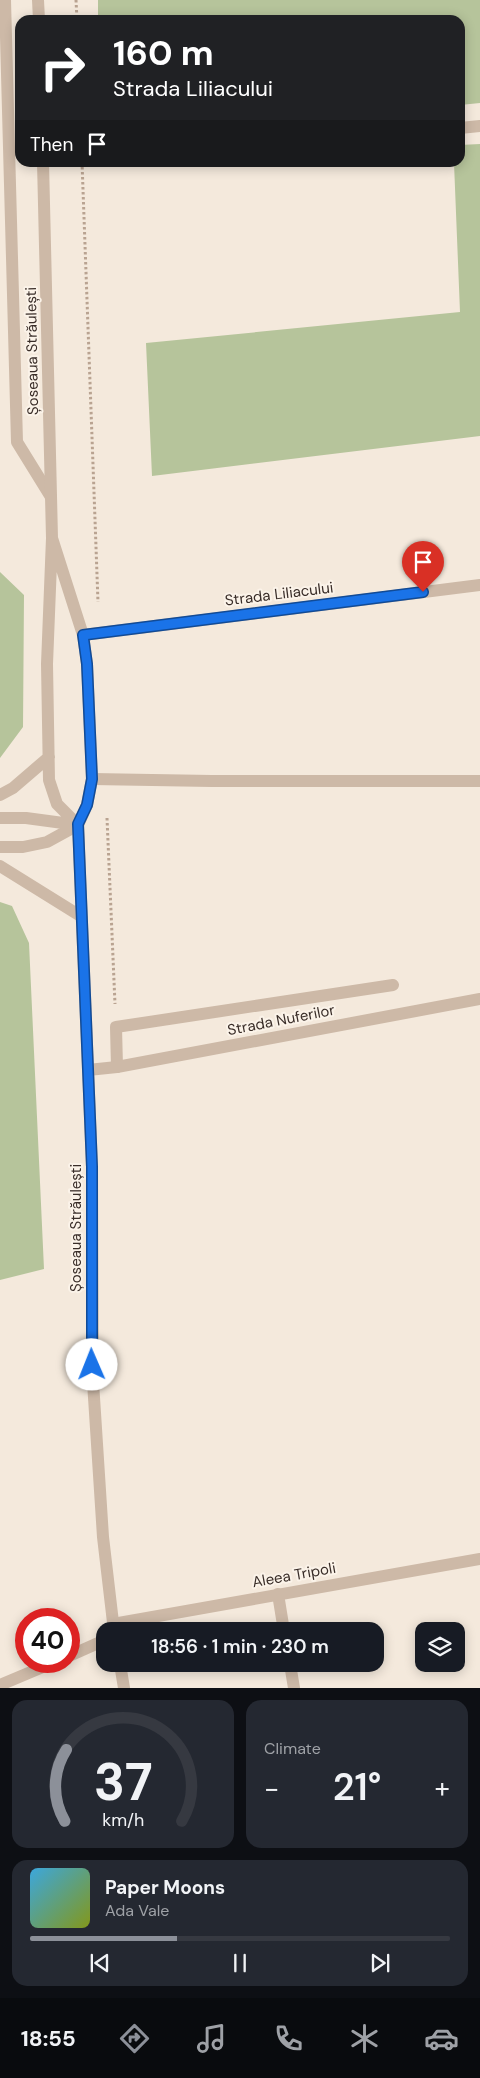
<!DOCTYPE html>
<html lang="en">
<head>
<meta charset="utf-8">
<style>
  :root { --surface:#171b24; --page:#242831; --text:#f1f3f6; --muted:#9ea1a6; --line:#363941; --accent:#8c9099 }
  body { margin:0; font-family:"DM Sans",sans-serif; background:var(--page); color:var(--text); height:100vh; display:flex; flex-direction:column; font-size:19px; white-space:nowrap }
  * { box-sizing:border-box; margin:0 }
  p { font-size:16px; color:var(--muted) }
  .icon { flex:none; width:28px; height:28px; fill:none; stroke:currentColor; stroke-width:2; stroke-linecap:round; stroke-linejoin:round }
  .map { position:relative; height:1688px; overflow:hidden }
  .panel { display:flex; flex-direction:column; gap:12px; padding:12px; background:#0d0f14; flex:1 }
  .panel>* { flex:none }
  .top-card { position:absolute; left:15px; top:15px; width:450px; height:152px; border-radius:15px; box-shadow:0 2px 12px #0003; background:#202124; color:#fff; overflow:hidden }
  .fabs { position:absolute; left:415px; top:1622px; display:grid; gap:10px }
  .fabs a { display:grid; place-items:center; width:50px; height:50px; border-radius:10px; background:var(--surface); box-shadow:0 2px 12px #0003; font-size:25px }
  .speed { position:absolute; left:15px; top:1608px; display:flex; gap:10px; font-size:25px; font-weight:700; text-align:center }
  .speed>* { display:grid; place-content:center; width:65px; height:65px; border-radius:50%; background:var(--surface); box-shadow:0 2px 12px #0003; line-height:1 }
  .speed .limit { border:8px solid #d22; background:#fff; color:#111 }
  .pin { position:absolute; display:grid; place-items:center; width:42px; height:42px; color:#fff; margin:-51px -21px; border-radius:50% 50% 50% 0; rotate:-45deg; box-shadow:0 0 5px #0007 }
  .pin .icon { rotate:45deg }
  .me { position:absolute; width:55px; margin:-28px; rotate:359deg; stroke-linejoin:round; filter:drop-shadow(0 0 4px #0008) }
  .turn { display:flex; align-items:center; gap:18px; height:105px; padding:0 15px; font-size:22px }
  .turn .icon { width:65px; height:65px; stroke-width:2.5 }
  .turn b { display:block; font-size:35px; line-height:42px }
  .then { display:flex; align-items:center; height:48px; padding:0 15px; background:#0003; gap:10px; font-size:19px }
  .big { font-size:38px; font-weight:600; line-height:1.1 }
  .panel .widget { flex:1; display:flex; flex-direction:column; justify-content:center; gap:8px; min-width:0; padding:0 18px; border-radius:15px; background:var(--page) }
  .panel .dial { align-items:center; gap:0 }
  .dial svg { height:130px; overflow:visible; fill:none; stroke:var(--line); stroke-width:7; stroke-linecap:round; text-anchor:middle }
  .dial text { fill:var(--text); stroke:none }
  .song { display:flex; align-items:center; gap:15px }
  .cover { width:60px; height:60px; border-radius:8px; background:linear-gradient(135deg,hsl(200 70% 55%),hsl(70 70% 35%)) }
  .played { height:5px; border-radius:2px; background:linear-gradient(90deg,var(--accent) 35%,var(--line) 35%) }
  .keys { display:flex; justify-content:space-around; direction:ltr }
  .heat { display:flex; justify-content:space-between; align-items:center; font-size:28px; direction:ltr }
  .panel .tiles { flex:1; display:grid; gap:12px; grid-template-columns:1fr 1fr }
  .widget:last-child { grid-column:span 2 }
  .trip { position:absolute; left:96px; top:1622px; width:288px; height:50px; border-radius:15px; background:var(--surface); box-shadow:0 2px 12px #0003; font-weight:600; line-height:50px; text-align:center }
  .menu { display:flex; height:80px; justify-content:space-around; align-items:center; background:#090b0e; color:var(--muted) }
  .menu .icon { width:35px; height:35px }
  .menu .on { color:var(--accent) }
  .menu b { font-size:22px; color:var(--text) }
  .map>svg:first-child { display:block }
  .green { fill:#b6c49b }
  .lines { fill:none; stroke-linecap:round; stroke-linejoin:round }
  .path { stroke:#b9a391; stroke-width:3; stroke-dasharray:2.5 2.5; stroke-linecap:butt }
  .service { stroke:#cdb9a7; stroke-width:12 }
  .minor { stroke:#cdb9a7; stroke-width:12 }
  .tertiary { stroke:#cdb9a7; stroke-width:12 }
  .route-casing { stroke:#114b97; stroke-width:12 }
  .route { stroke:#1a73e8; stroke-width:9 }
  .labels { text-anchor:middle; stroke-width:4; stroke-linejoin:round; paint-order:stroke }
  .street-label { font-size:15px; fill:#392d28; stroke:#fbf3e9 }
</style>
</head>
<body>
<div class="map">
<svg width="480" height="1688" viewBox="0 0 480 1688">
  <rect width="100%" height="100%" fill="#f4e9dc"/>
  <path class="green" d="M98 0H480V103L460 105V20H98Z
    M480 144V436L152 476 146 343 460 312 454 163 460 162V145Z
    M0 572 24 595 23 727 0 758Z
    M0 902 12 906 29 943 44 1269 0 1280Z"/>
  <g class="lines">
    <path class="path" d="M76 0 77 20
      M82 162 98 602
      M107 818 115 1004"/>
    <path class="service" d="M5 0 17 442 51 497
      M92 779 212 781H480
      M117 1067 116 1027 393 985
      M278 1594 284 1631
      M69 1656 105 1640
      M290 1664 294 1688
      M0 1685 57 1661"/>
    <path class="minor" d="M460 128 480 126
      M83 635 480 585
      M88 1070 117 1067 480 999
      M113 1624 480 1559"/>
    <path class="tertiary" d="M38 0 39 20
      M43 162 52 538 47 664 49 780 57 804 78 825
      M52 538 83 635 87 664 92 779 87 805 78 825 92 1167 93 1382 103 1537 114 1631
      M0 795 13 788 49 757
      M0 818H26L78 825
      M0 847H23L47 842 78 825
      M0 866 82 917
      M120 1664 124 1688"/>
  </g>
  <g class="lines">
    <defs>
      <path id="route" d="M92 1365V1167L78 824 87 805 92 779 87 664 83 635 423 592"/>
    </defs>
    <use href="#route" class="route-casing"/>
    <use href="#route" class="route"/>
  </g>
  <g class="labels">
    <g class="street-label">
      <text transform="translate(32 351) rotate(-91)" y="5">Șoseaua Străulești</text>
      <text transform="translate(279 594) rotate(-7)" y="5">Strada Liliacului</text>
      <text transform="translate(281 1020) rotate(-11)" y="5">Strada Nuferilor</text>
      <text transform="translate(76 1228) rotate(-90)" y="5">Șoseaua Străulești</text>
      <text transform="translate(294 1575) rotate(-10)" y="5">Aleea Tripoli</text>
    </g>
  </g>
</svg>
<div class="fabs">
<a><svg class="icon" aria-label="layers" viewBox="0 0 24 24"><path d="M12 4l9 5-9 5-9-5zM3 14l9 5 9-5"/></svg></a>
</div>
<div class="speed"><div class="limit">40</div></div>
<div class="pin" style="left:423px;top:592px;background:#d93025"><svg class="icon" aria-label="arrive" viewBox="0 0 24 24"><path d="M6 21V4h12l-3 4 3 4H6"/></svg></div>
<svg class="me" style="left:92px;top:1365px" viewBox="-20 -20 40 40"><circle r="19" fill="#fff"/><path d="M0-13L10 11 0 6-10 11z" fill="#1a73e8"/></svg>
<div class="trip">18:56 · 1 min · 230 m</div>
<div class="top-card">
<div class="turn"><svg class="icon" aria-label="right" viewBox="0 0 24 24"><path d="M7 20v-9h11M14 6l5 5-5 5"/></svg><div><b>160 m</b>Strada Liliacului</div></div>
<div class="then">Then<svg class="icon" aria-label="arrive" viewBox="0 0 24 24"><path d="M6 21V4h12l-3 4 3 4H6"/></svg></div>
</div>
</div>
<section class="panel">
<div class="tiles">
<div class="widget dial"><svg viewBox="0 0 100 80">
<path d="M14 69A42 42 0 1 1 86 69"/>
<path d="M14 69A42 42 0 0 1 15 25" stroke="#8c9099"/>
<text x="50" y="56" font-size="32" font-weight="700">37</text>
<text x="50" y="72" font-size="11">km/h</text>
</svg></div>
<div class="widget"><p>Climate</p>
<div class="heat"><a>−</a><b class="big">21°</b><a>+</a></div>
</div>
<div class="widget">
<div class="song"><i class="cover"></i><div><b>Paper Moons</b><p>Ada Vale</p></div></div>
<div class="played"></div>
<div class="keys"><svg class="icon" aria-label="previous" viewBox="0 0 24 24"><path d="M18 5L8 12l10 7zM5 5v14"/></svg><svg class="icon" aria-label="pause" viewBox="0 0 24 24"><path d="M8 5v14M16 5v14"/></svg><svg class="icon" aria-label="next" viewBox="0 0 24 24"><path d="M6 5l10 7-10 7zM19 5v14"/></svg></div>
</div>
</div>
</section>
<nav class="menu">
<b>18:55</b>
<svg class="icon on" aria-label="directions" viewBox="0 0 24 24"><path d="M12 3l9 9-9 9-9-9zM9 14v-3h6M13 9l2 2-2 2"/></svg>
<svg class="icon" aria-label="music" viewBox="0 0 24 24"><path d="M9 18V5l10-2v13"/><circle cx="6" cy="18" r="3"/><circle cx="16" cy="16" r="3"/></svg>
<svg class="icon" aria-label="phone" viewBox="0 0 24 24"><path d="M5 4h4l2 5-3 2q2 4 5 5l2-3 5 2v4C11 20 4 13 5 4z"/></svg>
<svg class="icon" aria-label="climate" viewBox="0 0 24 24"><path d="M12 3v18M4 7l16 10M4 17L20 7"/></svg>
<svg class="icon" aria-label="car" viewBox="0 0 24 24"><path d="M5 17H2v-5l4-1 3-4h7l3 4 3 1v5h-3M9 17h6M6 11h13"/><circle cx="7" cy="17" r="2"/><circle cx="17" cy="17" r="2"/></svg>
</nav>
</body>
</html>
